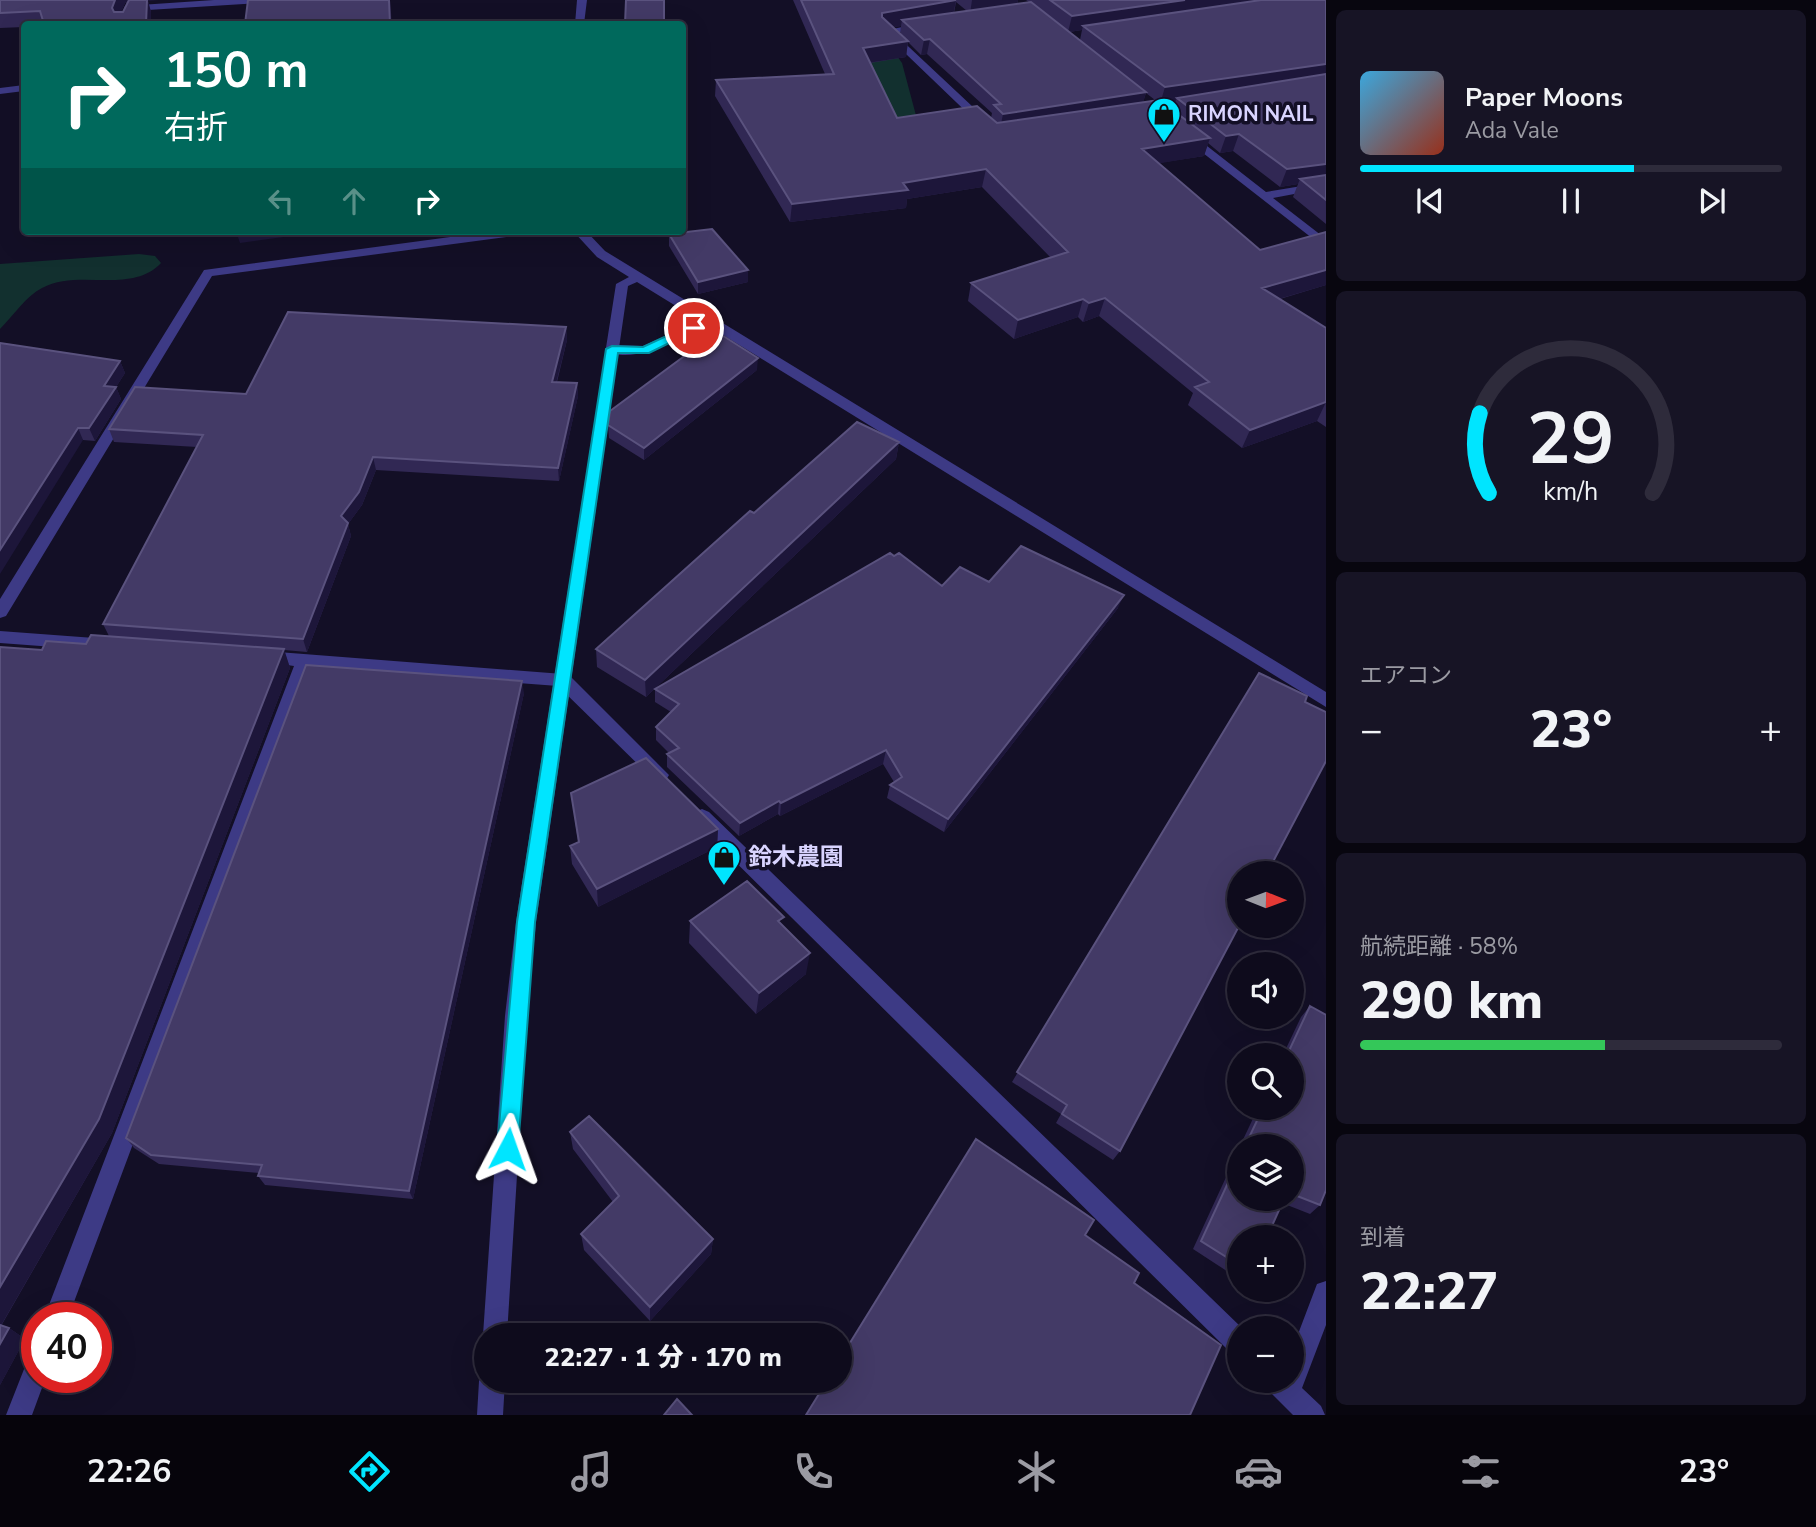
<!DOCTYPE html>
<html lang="ja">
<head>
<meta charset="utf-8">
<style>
  :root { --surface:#0e0b1c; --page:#171425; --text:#f1f3f6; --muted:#9b9ba3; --line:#2e2b3b; --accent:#00e5ff }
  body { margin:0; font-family:"Nunito Sans","Noto Sans JP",sans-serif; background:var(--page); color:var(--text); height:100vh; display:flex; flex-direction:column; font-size:26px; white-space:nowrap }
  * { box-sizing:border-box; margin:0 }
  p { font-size:23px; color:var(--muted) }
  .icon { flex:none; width:38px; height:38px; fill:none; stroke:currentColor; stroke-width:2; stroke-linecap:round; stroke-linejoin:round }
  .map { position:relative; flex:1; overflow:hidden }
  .side { display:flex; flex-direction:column; gap:10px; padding:10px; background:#08060f; width:490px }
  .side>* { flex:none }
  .banner { position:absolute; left:21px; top:21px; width:665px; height:214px; border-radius:7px; box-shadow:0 7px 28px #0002,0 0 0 2px var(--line); background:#00695c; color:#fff; overflow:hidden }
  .needle { width:46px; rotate:91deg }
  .controls { position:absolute; left:1227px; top:861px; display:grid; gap:14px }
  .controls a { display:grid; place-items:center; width:77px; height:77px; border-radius:50%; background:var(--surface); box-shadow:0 7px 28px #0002,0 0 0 2px var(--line); font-size:35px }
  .speed { position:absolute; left:21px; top:1302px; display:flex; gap:14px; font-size:35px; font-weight:700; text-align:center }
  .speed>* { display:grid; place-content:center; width:91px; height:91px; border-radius:50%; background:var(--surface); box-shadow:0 7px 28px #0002,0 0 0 2px var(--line); line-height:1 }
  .speed .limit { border:10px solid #d22; background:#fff; color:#111 }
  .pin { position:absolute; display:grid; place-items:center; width:60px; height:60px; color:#fff; margin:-30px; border:4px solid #fff; border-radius:50%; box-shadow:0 2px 7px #0007 }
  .me { position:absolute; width:77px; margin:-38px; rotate:4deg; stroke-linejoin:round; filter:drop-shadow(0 0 5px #0008) }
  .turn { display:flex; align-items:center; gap:24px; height:147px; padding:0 28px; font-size:32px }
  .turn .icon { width:91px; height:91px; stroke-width:2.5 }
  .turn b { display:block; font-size:49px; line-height:60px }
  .lanes { display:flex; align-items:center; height:66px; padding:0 28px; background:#0003; justify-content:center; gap:35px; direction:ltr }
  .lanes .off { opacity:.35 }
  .big { font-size:52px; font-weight:800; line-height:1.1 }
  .side .tile { flex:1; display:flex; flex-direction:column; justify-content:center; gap:10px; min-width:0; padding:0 24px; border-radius:10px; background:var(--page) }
  .side .dial { align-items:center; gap:0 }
  .dial svg { height:182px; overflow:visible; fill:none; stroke:var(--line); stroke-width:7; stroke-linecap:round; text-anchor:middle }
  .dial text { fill:var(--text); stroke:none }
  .song { display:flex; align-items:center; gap:21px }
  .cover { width:84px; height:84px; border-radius:10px; background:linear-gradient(135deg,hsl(200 70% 55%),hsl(10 70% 35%)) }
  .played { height:7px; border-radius:4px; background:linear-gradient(90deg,var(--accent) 65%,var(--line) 65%) }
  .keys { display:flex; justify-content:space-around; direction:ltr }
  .heat { display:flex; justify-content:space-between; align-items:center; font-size:38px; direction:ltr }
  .charge { height:10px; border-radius:5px; background:linear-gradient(90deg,#34c759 58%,var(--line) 0) }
  .trip { position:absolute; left:474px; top:1323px; width:378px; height:70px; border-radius:35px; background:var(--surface); box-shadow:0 7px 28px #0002,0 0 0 2px var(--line); font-weight:800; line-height:70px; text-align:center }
  .tab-bar { display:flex; height:112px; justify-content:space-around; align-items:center; background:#06040b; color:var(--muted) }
  .tab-bar .icon { width:49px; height:49px }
  .tab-bar .current { color:var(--accent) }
  .tab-bar b { font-size:32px; color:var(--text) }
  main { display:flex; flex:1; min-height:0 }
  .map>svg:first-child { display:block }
  .green { fill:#12302f }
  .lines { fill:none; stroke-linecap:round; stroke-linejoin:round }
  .minor { fill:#3d3a85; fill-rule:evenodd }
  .tertiary { fill:#3d3a85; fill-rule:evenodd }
  .wall { fill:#312854; fill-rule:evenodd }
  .shaded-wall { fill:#1d163a }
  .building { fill:#433a66; stroke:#5a527e; stroke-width:2 }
  .route { fill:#00e5ff; stroke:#0095a6; stroke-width:2 }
  .labels { text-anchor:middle; stroke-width:7; stroke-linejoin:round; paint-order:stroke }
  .far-poi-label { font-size:21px; font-weight:bold; fill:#d9d4ff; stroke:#130f26; text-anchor:start }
  .poi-label { font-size:24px; font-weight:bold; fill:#d9d4ff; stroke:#130f26; text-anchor:start }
</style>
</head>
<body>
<main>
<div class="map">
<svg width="1326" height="1415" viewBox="0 0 1326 1415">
  <rect width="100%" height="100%" fill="#130f26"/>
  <path class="green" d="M850 28 897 56 902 63 918 123 900 128Z
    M139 254 155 256 161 263C131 295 78 268 42 288 26 296 13 316 0 329V264Z"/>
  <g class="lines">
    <path class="minor" d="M214 0H263L258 3 132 11 128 24H119L125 6Z
      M923 23 928 26 926 28 894 33 989 122V126H981L882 31Z
      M24 85V91L0 94V88Z
      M1185 135H1193L1266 192 1326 182V188L1273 198 1326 239V249L1185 139Z
      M495 231H528L522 235 212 276 6 616 0 618V599L204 270Z
      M709 316 715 320 714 323C689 334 630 369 605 349L612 345 643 346Z
      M0 631 108 639 116 645 108 651 0 643Z
      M265 651 563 674 569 675 669 775 666 780 660 782 654 780 558 686 311 667 68 1318H44L294 666 259 661 257 657Z
      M702 809 709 812 1242 1328H1239V1356L1230 1352 695 822 693 817 695 812Z
      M1326 1281V1325L1302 1388 1321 1406 1325 1415H1293L1268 1390 1264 1381H1292V1350L1317 1284Z
      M37 1355V1377H46L32 1415H6L28 1359Z"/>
    <path class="tertiary" d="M577 0H587L584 24H575Z
      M573 231H586L605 251 1326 692V707L637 282 628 286 536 922 527 1016 507 1335H486V1344L483 1335 505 1016 516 922 616 284 629 277 597 257Z
      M486 1371V1381H505L503 1415H477L479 1381Z"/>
  </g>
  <path class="wall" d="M0 0 148 1 151 12V24H24V27L0 28ZM125 3H127L123 12H121Z
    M793 0H1018L1017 4 1030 3 1026 0H1326V224L1293 197 1298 184 1280 187 1233 151 1220 153 1208 143 1204 156 1158 163 1260 250 1326 285 1280 299 1326 328V427L1317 421 1242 448 1188 405 1193 393 1099 316 1083 322 1078 317 1014 339 968 301 971 283 1051 258 982 187 907 199 906 208 790 222 715 96 716 80 825 74ZM956 2 967 11 954 13ZM901 26 900 34 893 27ZM1082 30 1080 40 1069 32ZM908 42 921 55 927 54 992 113 991 118H897L870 63 906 57ZM1146 93 1155 100 1143 102ZM1175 102 1173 110 1164 104Z
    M669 234 748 270V282L698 294 669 246Z
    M566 327 567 340 557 382 577 383 578 396 559 481 376 470 362 505 348 524 351 536 307 652 284 650 290 668 112 1133 1 1326 9 1328 25 1339 0 1385V647L42 650 86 644 109 636 103 624 197 447 114 442 109 429 246 394Z
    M0 343 120 361 125 373 116 387 121 399 95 441 83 440Z
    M757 370 644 460 609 438 608 425Z
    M899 442 896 459 646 697 597 667 596 649 754 513Z
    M942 586 1118 608 944 832 887 798 890 785 894 782 883 764 780 816 778 814 739 836 667 767V754L669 753 656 740V727L671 712 655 702V689Z
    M1259 673 1120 1151 1113 1160 1056 1123 1061 1114 1012 1082Z
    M524 693 413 1199 265 1185 258 1176 259 1173 159 1164 134 1148 126 1138Z
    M571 793 718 829 717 847 598 907 572 864 570 846 578 842Z
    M690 921 806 974 756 1014 689 943Z
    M1310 1006 1320 1205 1310 1214 1282 1203 1239 1237V1279L1193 1249 1239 1149V1199H1292V1146H1240L1258 1108H1292V1055H1283L1301 1017Z
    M570 1132 713 1239 711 1254 650 1321 584 1250 581 1234 613 1202 573 1149Z"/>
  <path class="shaded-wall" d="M115 0H159L148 1 151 12V24H146L147 1 125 3 117 23 112 8Z
    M389 0H390L392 24H390Z
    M956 0 953 16 902 20 901 26 880 29 882 13Z
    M972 0H1018L1017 7 970 14Z
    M1185 0H1289L1083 26 1082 30 1068 32 1072 16Z
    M930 39 927 54 921 55 924 40Z
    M908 41 906 57 861 64 863 48Z
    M1326 64V79L1177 98 1175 102 1160 104 1165 87Z
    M1146 92 1142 107 1000 129 1003 114Z
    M1239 134 1233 151 1220 153 1226 136Z
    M1210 138 1204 156 1137 167 1142 149Z
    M1326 164V180L1300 179 1298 184 1280 187 1287 169Z
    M986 169 982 187 907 199 906 208 790 222 792 204 903 183Z
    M236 231H328L240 243Z
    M748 270V282L698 294V282Z
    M1326 270V285L1255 306 1262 288Z
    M1105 298 1099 316 1083 322 1089 303Z
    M1083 299 1078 317 1014 339 1018 320Z
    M566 327 567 340 553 395 552 382Z
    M758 358 757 370 644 460V448Z
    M120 361 125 373 116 387 121 399 95 441 89 428 104 386Z
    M577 383 578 396 559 481 558 468Z
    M1326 402 1317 421 1242 448 1250 430Z
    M78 428 83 440 0 574V550Z
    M899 442 896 459 646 697 645 680Z
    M373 457 376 470 362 505 348 524 351 536 307 652 303 639 341 516Z
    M1124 595 1118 608 944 832 948 819Z
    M284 649 290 668 112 1133 0 1327V1287Z
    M522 681 524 693 413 1199 409 1191Z
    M886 750 883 764 780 816 781 803Z
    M779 801 778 814 739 836 740 823Z
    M718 829 717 847 598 907 597 889Z
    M810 953 806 974 756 1014 759 993Z
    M713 1239 711 1254 650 1321V1307Z
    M9 1328 25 1339 0 1385V1344Z"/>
  <path class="building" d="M0 0H115L112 8 114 12H123L129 0H147L146 24H44L40 11 0 13Z
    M248 0H389L390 24H245Z
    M626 0H664V24H625Z
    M801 0H956L882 13V17L908 41 863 48 897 118 977 106 997 123 1159 100 1210 138 1142 149 1260 250 1326 232V270L1262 288 1326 328V402L1250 430 1195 387 1209 382 1105 298 1089 303 1083 299 1018 320 971 283 1068 252 986 169 903 183 908 190 792 204 716 80 834 74Z
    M1050 0H1185L1072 16Z
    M1261 0H1326V64L1165 87 1083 26Z
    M1031 2 1146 92 1003 114 994 105 1001 104 930 39 924 40 902 20Z
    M1326 74V164L1287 169 1239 134 1226 136 1177 98Z
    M1326 175V200L1300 179Z
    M712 229 748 270 698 282 669 234Z
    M288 312 566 327 552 382 577 383 558 468 373 457 359 492 341 516 348 523 303 639 103 624 203 435 109 429 135 387 246 394Z
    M717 332 758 358 644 448 608 425 610 411Z
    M0 343 120 361 104 386 116 387 89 428H78L0 550Z
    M857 422 899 442 645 680 596 649 750 511 754 513Z
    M1021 546 1124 595 948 819 890 785 902 777 886 750 781 803 779 801 740 823 667 754 679 748 656 727 679 704 655 689 890 553 894 556 899 553 942 586 960 567 989 582Z
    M91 635 284 649 99 1119 0 1287V647L42 650 46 641 86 644Z
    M306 665 522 681 409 1191 258 1176 262 1165 151 1155 126 1138Z
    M1259 673 1307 696 1305 702 1326 712V761L1267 873H1239V926L1120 1151 1062 1114 1067 1105 1017 1072Z
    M646 758 718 829 597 889 570 846 579 842 571 793Z
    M747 881 784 917 778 921 810 953 759 993 690 921Z
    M1310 1006 1326 1015V1190L1320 1205 1292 1194V1146H1245L1263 1108H1292V1055H1287Z
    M589 1116 713 1239 650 1307 581 1234 619 1196 570 1132Z
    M976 1139 1094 1220 1085 1235 1139 1273 1134 1283 1221 1345 1190 1415H806L827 1381H840V1359Z
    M1239 1159V1199H1284L1267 1237H1239V1265L1201 1241Z
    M0 1325 9 1328 0 1344Z
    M677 1399 692 1415H664Z"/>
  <path class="route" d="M690 325 700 328 649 353H618L535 922 518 1149 515 1156 508 1159 500 1156 497 1149 517 922 606 349 612 346 643 347Z"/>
  <defs>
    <symbol id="shop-pin" viewBox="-11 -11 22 30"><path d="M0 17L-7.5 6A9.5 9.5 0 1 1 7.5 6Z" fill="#00e5ff" stroke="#130f26"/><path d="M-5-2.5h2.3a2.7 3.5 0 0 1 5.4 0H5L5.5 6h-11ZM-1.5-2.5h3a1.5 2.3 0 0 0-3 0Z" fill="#111"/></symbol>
  </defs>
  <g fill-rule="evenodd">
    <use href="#shop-pin" x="1145" y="95" width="38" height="52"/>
    <use href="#shop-pin" x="705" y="838" width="38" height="52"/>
  </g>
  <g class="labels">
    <g class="far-poi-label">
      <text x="1188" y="121">RIMON NAIL</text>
    </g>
    <g class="poi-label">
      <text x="748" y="865">鈴木農園</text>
    </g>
  </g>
</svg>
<div class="controls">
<a><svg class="needle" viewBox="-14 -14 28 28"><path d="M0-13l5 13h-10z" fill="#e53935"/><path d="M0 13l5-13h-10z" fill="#9b9ba3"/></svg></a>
<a><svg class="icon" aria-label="sound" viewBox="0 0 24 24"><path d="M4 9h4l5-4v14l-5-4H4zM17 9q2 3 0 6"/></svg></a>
<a><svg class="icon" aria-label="search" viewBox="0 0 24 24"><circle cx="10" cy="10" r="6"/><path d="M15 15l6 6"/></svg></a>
<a><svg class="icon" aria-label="layers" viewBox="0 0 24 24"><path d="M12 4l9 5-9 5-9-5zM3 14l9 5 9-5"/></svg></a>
<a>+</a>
<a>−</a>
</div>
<div class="speed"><div class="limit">40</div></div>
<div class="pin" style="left:694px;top:328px;background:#d93025"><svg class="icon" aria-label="arrive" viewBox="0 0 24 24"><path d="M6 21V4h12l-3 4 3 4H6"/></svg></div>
<svg class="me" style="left:508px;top:1149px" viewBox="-20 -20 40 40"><path d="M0-17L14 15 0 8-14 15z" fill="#00e5ff" stroke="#fff" stroke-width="4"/></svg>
<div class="trip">22:27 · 1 分 · 170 m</div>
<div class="banner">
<div class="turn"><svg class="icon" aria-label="right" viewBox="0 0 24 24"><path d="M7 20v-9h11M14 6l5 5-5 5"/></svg><div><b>150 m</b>右折</div></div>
<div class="lanes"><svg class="icon off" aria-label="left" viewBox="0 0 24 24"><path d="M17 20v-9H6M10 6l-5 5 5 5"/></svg><svg class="icon off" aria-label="ahead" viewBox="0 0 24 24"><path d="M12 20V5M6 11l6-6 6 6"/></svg><svg class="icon" aria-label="right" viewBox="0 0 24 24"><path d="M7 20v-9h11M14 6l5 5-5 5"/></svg></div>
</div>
</div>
<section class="side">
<div class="tile">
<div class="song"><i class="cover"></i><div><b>Paper Moons</b><p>Ada Vale</p></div></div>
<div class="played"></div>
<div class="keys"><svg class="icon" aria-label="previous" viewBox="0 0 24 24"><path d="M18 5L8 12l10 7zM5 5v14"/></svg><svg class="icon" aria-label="pause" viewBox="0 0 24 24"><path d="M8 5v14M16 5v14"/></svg><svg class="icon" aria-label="next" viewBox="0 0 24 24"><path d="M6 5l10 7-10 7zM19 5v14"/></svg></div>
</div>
<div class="tile dial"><svg viewBox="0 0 100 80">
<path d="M14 69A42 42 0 1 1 86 69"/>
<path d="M14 69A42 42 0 0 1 10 34" stroke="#00e5ff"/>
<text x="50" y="56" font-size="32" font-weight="700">29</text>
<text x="50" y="72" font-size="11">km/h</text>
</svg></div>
<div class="tile"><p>エアコン</p>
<div class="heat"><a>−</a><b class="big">23°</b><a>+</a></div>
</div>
<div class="tile"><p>航続距離 · 58%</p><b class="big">290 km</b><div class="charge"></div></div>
<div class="tile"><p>到着</p><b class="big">22:27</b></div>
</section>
</main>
<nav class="tab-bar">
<b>22:26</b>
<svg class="icon current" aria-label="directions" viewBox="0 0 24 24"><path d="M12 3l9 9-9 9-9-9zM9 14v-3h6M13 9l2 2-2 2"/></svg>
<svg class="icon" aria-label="music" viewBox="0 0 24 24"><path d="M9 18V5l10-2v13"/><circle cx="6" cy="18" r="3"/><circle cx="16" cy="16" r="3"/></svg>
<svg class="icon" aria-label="phone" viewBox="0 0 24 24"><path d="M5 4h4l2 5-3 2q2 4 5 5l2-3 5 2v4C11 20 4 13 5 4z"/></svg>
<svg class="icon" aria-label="climate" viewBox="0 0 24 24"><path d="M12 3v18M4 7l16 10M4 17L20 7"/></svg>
<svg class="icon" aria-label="car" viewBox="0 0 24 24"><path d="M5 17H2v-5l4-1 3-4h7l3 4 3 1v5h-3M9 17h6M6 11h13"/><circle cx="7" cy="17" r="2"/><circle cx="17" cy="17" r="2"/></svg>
<svg class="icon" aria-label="filters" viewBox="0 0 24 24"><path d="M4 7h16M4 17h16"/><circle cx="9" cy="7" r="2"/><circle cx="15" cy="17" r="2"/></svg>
<b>23°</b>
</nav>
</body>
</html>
